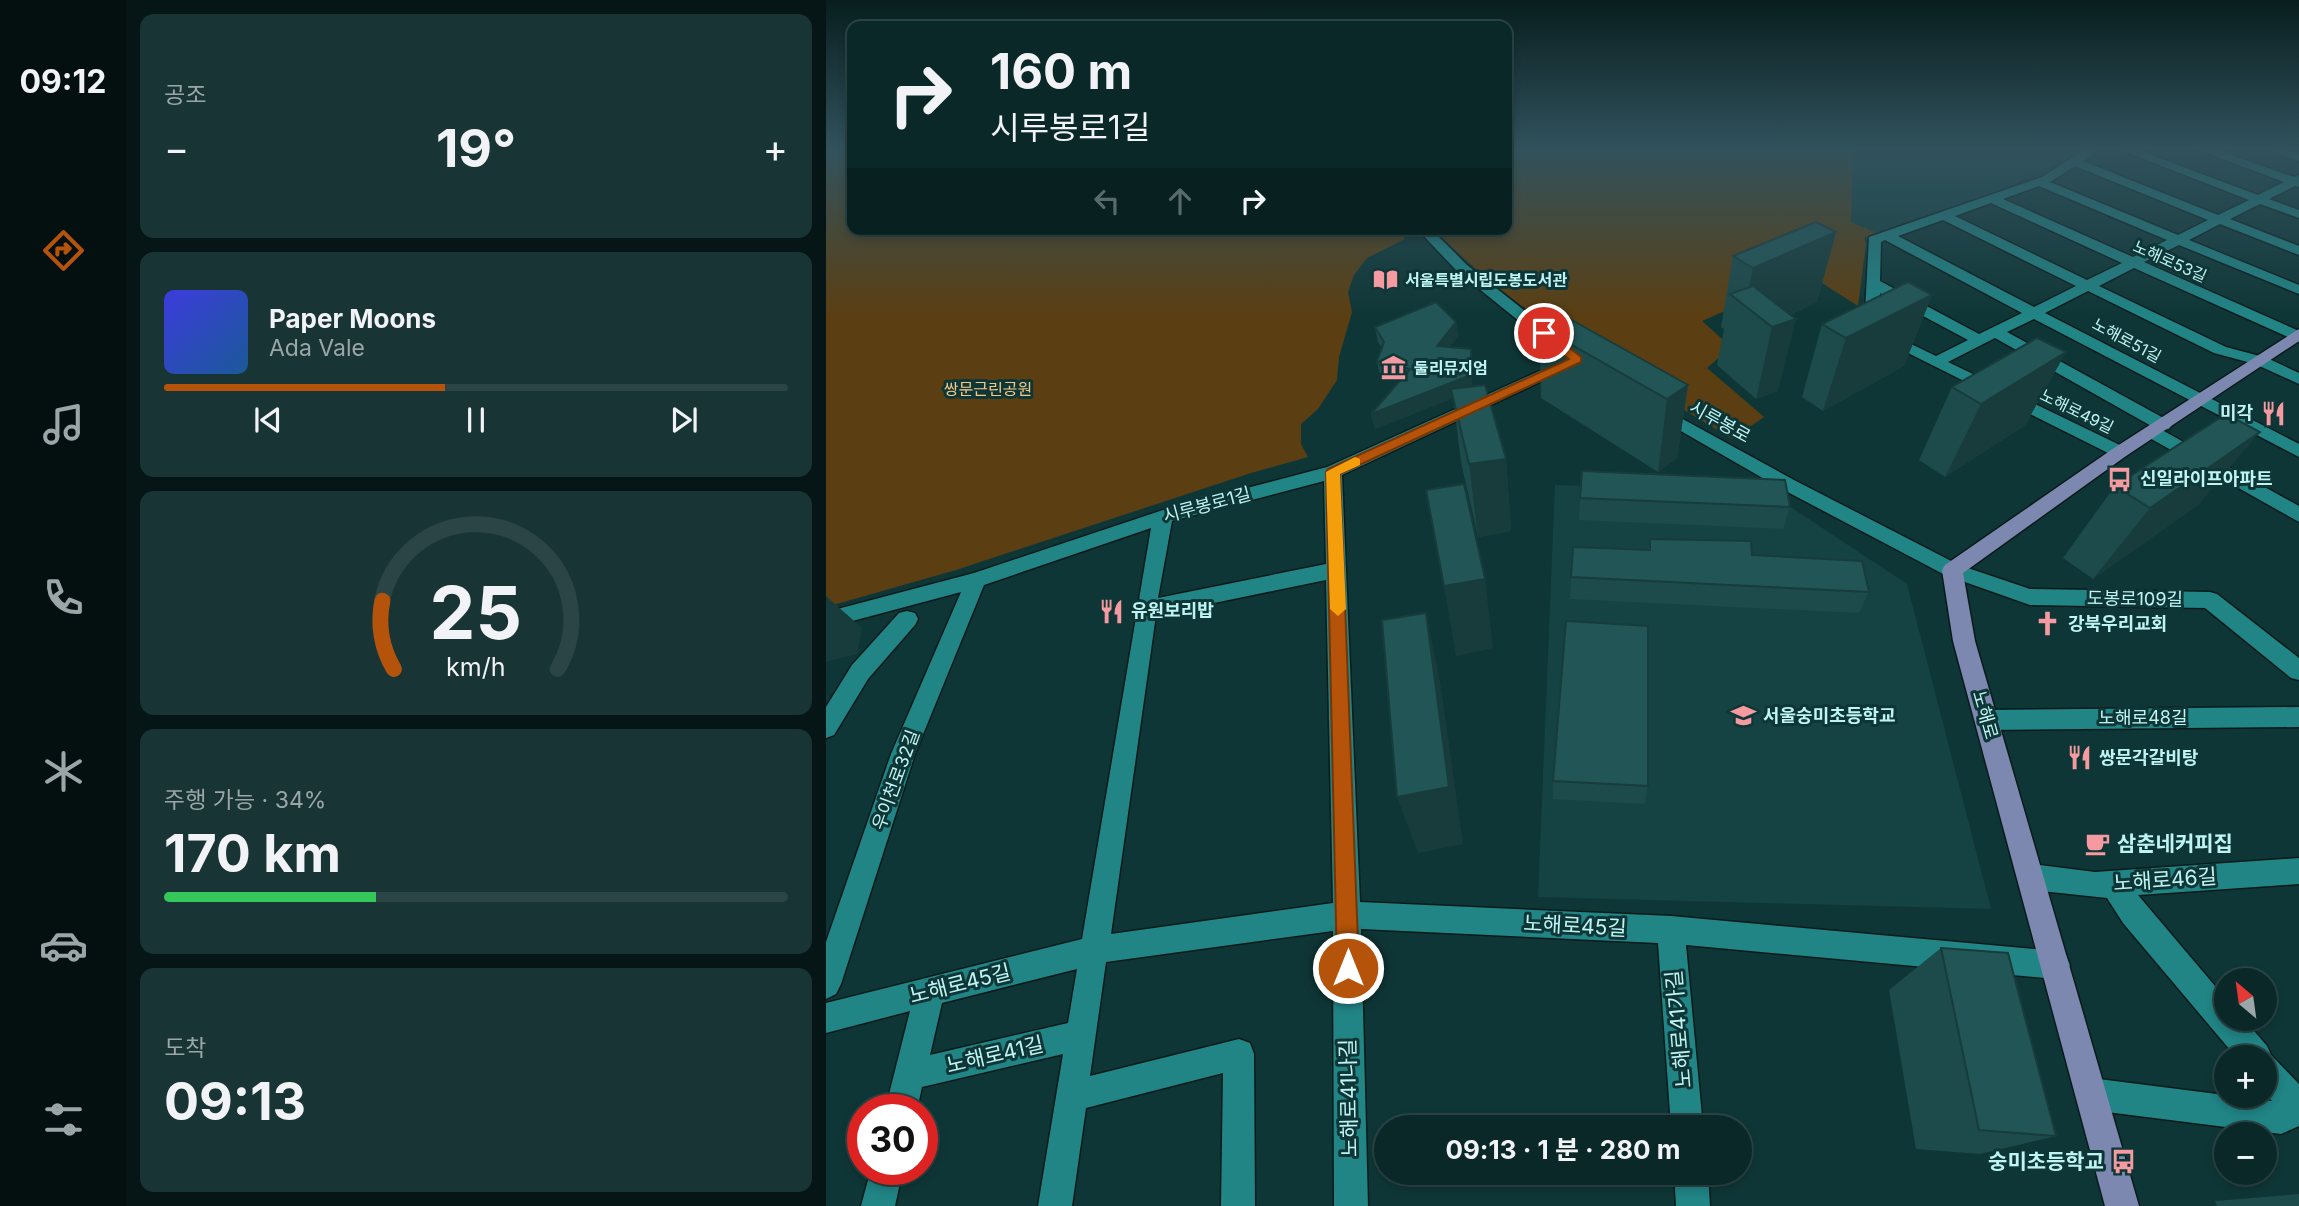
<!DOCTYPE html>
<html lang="ko">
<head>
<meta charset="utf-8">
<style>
  :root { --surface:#0b2828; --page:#193434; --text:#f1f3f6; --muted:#9aa6a8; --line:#2b4445; --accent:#b45309 }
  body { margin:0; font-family:Inter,"Noto Sans KR",sans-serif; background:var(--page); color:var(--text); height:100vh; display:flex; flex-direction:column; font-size:26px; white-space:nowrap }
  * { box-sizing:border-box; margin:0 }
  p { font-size:23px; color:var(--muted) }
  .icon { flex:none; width:38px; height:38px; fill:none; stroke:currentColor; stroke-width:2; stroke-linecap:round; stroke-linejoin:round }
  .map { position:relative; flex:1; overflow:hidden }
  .side { display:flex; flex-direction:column; gap:14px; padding:14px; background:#061616; width:700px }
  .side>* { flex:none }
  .top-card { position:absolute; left:21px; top:21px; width:665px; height:214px; border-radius:14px; box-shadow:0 4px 10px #0003,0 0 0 2px var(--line); background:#0b2828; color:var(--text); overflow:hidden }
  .needle { width:46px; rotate:331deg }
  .buttons { position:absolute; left:1388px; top:968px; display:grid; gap:14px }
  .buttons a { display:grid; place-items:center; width:63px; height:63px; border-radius:50%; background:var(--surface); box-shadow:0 4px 10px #0003,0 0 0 2px var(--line); font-size:35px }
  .speed { position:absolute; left:21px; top:1094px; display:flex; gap:14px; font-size:35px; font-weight:700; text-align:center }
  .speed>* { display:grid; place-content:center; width:91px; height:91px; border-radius:50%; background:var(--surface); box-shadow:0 4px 10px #0003,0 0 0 2px var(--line); line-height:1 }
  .speed .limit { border:10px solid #d22; background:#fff; color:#111 }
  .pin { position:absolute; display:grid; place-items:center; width:60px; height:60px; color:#fff; margin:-30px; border:4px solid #fff; border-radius:50%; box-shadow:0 2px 7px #0007 }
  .me { position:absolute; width:77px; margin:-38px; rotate:0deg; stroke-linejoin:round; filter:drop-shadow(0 0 5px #0008) }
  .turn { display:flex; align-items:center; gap:24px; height:147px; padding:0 28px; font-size:32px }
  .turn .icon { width:91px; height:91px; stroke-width:2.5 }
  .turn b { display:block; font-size:49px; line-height:60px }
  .lanes { display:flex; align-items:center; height:66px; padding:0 28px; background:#0003; justify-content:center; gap:35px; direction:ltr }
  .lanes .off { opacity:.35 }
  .big { font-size:52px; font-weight:700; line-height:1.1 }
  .side .tile { flex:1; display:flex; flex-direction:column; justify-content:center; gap:10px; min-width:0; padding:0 24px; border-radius:14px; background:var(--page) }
  .side .dial { align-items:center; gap:0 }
  .dial svg { height:182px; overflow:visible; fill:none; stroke:var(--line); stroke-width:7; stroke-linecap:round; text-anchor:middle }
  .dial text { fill:var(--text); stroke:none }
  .song { display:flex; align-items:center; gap:21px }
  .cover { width:84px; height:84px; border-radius:10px; background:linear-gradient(135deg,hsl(240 70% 55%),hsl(210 70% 35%)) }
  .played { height:7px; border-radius:4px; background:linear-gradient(90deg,var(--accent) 45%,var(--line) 45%) }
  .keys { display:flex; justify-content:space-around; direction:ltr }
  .heat { display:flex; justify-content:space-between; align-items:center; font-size:38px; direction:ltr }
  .charge { height:10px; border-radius:5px; background:linear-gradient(90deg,#34c759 34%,var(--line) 0) }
  .trip { position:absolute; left:548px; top:1115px; width:378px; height:70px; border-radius:35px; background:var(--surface); box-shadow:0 4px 10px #0003,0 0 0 2px var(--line); font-weight:700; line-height:70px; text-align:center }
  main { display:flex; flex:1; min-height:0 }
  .dock { display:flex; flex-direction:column; width:126px; justify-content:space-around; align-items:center; background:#041010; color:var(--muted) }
  .dock .icon { width:49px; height:49px }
  .dock .active { color:var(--accent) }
  .dock b { font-size:32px; color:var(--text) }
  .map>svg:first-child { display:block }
  .built { fill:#154242 }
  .green { fill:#5b3f13 }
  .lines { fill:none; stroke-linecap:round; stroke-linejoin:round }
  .minor-casing { stroke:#0b1b1b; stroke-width:3 }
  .major-casing { stroke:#0b1b1b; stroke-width:3 }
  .minor { fill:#218485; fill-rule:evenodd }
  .major { fill:#7c88af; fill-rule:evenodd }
  .wall { fill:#1d4a4a }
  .shaded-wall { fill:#183c3c }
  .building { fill:#225656; stroke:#183c3c; stroke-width:2 }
  .route { fill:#b45309; stroke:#753606; stroke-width:2 }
  .slow { fill:#f59e0b }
  .labels { text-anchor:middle; stroke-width:6; stroke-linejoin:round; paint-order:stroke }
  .far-street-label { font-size:16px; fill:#bff4f4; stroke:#0f3636 }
  .far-poi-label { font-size:16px; font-weight:bold; fill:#bff4f4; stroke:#0f3636; text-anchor:start }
  .far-park-label { font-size:16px; fill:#f6c885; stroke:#0f3636 }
  .poi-label { font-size:18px; font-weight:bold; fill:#bff4f4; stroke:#0f3636; text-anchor:start }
  .street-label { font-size:18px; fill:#bff4f4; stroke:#0f3636 }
  .near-poi-label { font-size:21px; font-weight:bold; fill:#bff4f4; stroke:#0f3636; text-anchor:start }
  .near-street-label { font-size:21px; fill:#bff4f4; stroke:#0f3636 }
</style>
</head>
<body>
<main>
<nav class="dock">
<b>09:12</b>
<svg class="icon active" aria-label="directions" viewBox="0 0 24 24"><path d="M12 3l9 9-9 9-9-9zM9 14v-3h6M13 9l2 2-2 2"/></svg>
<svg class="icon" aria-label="music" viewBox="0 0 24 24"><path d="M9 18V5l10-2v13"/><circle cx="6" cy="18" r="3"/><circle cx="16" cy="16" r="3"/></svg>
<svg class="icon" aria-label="phone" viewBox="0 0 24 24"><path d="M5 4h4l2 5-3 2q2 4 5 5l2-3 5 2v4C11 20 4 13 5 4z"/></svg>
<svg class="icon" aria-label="climate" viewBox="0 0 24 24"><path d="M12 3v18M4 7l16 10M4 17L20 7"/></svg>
<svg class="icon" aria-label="car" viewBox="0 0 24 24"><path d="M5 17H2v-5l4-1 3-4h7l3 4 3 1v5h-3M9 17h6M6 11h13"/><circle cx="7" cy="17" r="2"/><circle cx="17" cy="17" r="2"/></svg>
<svg class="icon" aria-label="filters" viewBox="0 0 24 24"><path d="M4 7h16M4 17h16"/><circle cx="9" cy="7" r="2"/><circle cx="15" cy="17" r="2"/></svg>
</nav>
<section class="side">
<div class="tile"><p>공조</p>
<div class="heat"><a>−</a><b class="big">19°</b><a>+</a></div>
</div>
<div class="tile">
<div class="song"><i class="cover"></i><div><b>Paper Moons</b><p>Ada Vale</p></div></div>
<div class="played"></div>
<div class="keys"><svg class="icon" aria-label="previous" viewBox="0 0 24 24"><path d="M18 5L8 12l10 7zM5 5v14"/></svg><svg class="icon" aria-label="pause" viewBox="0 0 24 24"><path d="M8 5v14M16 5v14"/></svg><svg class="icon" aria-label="next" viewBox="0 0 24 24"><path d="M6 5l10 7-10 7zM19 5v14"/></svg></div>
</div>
<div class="tile dial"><svg viewBox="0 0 100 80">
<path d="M14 69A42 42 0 1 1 86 69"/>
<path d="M14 69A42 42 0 0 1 9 39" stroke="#b45309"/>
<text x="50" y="56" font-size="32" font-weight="700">25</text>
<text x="50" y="72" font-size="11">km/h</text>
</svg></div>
<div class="tile"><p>주행 가능 · 34%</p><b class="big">170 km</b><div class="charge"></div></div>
<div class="tile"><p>도착</p><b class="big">09:13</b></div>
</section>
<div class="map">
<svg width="1473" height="1206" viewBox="0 0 1473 1206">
  <rect width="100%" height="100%" fill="#0f3636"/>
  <path class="built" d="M1027 147H1267L1152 200 1053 234 1025 222Z
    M729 485 939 490 1081 584 1165 909 712 897Z"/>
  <path class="green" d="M0 147H26V229H97V233L108 237 141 229H569L579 239 541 258 528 275 522 292 526 312 513 357 511 380 492 409 475 424V444L482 457 425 473 130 570 0 607Z
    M681 147H1027L1025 222 1053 234 1038 238 1040 244 1032 306 982 274 876 321 905 347 881 368 938 417 906 439C825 389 736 341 663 280 643 264 625 246 607 229H681Z"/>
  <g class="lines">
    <defs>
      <path id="minor" d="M1263 147H1277L1257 161 1392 215 1423 200 1287 147H1304L1432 195 1458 182 1365 147H1382L1468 177 1473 175V187L1469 186 1443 199 1473 210V218L1434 204 1404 219 1473 246V255L1394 224 1363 240 1473 285V294L1353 245 1318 262 1473 331V342L1308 268 1273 286 1400 347 1441 358 1473 373V384L1429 364 1388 353 1262 291 1219 313 1473 444V457L1208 319 1181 332 1343 421 1346 425 1343 429 1336 430 1473 506V522L1320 436 1317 432 1320 428 1327 427 1169 338 1122 362 1300 448 1303 452 1300 456H1288L1038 331 1043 237 1216 177ZM1249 166 1382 220 1352 235 1224 182ZM1213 186 1341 240 1307 257 1177 199ZM1165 203 1296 263 1261 280 1129 216ZM1117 220 1250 286 1208 307 1072 236ZM1059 240 1196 313 1153 334 1054 281 1055 242ZM1054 293 1142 340 1110 356 1054 329Z
        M1434 147H1452L1473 154V161Z
        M591 229H605L641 265 742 345 744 348 742 351H730L631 271Z
        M740 359 748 364 746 367 516 475 534 902 845 916 1230 951 1240 955 1244 965 1240 975 1230 979 860 945 877 1127H845L832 943 535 929 542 1206H508L507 931 280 962 264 1076 413 1039 424 1043 428 1054 429 1206H395L397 1073 260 1108 246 1206H212L237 1054 96 1087 91 1110H59L84 1011 0 1033V1003L256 939 325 528 158 585 89 754 15 984 10 994 0 999V942L65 754 135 592 0 628V612L148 573 337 510 501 467ZM498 481 500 564 332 598 346 521ZM500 580 507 903 285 934 330 615ZM251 969 242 1023 104 1055 116 1003Z
        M833 406 968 480 1133 565 1204 589 1384 592 1391 594 1473 658V680L1465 678 1379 608 1204 605 1119 575 954 488 827 415 825 411Z
        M81 611 89 613 92 619 89 625 42 679 8 735 0 738V707L26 665 73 613Z
        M1473 707V727L1161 730 1153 727 1149 720 1153 713 1161 710Z
        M1473 858V884L1312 895 1400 999V1018H1417L1441 1046 1445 1055 1473 1084V1126L1455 1134 1265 1110 1254 1105 1249 1094 1254 1083 1265 1078 1446 1101 1438 1092V1057H1410L1297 923 1281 898 1206 890 1197 886 1193 877 1197 868 1206 864 1269 872Z
        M45 1169H77L69 1206H35Z
        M848 1172H882L884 1206H850Z"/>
      <path id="major" d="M1473 329V341L1300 456 1137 573 1149 641 1313 1206H1279L1127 641 1116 570 1119 565 1288 448Z"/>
    </defs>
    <use href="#minor" class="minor-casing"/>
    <use href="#major" class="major-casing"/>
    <use href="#minor" class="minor"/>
    <use href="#major" class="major"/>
  </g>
  <path class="wall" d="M1010 232 991 302 964 315 952 391 930 399 891 365 898 329 895 327 907 256Z
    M1106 295 1078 366 997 411 976 397 996 324Z
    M630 322 632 336 623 347 646 364V386L680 459 685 531 652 537 635 462 627 398 549 429 545 414 574 381 554 376 551 361 556 348 552 342 549 327Z
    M713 326 862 385 851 458 832 472 715 398Z
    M1240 352 1199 425 1119 477 1093 460 1126 387Z
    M1289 486 1372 505 1267 579 1237 558Z
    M754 498 964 507 957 529 753 520Z
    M824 539 926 555 1043 592 1033 613 744 599 745 577 822 550Z
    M727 781 822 786 819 804 727 799Z
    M1115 948 1230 1136 1154 1154 1090 1149 1063 990Z
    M1473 1194V1206H1391L1389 1201Z"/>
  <path class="shaded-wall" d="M113 229H129L115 232Z
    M1010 232 991 302 943 324 919 306 927 268Z
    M1106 295 1078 366 997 411 1020 338Z
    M970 319 952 391 930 399 946 327Z
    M630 322 632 336 613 361 611 346Z
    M645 349 646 364V390L625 389 627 398 549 429 545 414Z
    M1240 352 1199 425 1119 477 1155 404Z
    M862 385 851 458 832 472 841 399Z
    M1434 432 1372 505 1267 579 1324 508Z
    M680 459 685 531 652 537 643 464Z
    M659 579 667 648 630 656 618 586Z
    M0 596 36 628 31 654 0 662Z
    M600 613 614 681 637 844 592 853 571 797Z"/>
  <path class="building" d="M990 222 1010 232 927 268 907 256Z
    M1082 282 1106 295 1020 338 996 324Z
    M927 286 970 319 946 327 904 294Z
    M610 302 630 322 611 346 645 349V375L545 414 584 369 551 361 558 342 549 327Z
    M735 314 862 385 841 399 713 326Z
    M1211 338 1240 352 1155 404 1126 387Z
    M659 385 680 459 643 464 625 389Z
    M1400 414 1434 432 1324 508 1289 486Z
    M756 471 959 480 964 507 754 498Z
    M638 484 659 579 618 586 600 490Z
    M824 539 925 541 926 555 1036 561 1043 592 745 577 747 547 824 550Z
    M600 613 623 787 571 797 556 620Z
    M740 621 822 626V786L727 781Z
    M1115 948 1182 953 1230 1136 1153 1130Z"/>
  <linearGradient id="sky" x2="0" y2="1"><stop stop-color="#081e1e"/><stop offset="0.47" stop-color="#31525d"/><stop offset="1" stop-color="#31525d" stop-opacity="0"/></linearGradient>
  <rect width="1473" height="316" fill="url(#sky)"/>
  <path class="route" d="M714 331H722L755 357V362L514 474 533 968 530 976 522 979 514 976 511 968 500 472 502 469 743 359 714 336Z"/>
  <path class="slow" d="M529 457 534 459V465L514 474 520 609 512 616 504 609 500 472Z"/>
  <defs>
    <symbol id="library-bare" viewBox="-9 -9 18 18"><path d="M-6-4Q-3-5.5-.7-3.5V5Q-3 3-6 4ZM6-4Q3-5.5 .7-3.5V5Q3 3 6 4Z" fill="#f49aa0" stroke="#0f3636" stroke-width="2.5" paint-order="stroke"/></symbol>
    <symbol id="museum-bare" viewBox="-9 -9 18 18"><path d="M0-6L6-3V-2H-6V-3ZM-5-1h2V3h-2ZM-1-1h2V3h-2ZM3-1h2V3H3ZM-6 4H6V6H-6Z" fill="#f49aa0" stroke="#0f3636" stroke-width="2.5" paint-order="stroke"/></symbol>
    <symbol id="restaurant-bare" viewBox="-9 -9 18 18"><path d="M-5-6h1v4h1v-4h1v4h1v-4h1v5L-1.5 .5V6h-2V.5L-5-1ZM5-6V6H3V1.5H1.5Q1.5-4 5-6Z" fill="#f49aa0" stroke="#0f3636" stroke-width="2.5" paint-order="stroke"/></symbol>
    <symbol id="bus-bare" viewBox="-9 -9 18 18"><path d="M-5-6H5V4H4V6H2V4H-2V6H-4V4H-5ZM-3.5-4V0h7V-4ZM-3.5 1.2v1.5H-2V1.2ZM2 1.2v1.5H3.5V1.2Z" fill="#f49aa0" stroke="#0f3636" stroke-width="2.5" paint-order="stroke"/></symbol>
    <symbol id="church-bare" viewBox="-9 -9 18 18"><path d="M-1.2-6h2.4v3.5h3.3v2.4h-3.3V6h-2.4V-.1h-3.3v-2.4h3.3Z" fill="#f49aa0" stroke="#0f3636" stroke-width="2.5" paint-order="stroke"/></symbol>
    <symbol id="school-bare" viewBox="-9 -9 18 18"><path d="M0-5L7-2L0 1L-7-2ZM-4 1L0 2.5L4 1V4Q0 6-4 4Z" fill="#f49aa0" stroke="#0f3636" stroke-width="2.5" paint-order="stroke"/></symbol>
    <symbol id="cafe-bare" viewBox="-9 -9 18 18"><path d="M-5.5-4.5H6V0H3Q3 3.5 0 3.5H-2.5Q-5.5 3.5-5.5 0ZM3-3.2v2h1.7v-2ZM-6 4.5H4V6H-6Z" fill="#f49aa0" stroke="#0f3636" stroke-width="2.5" paint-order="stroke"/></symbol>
  </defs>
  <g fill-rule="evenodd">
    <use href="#library-bare" x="542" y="262" width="35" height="35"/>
    <use href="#museum-bare" x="550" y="350" width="35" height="35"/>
    <use href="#restaurant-bare" x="1430" y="396" width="35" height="35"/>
    <use href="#bus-bare" x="1276" y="462" width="35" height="35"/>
    <use href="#restaurant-bare" x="268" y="594" width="35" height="35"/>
    <use href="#church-bare" x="1204" y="606" width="35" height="35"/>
    <use href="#school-bare" x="900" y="698" width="35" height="35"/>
    <use href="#restaurant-bare" x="1236" y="740" width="35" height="35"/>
    <use href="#cafe-bare" x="1254" y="826" width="35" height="35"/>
    <use href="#bus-bare" x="1280" y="1144" width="35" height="35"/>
  </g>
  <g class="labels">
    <g class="far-street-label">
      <text transform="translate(1344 261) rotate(24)" y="6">노해로53길</text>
      <text transform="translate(1301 340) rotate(28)" y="6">노해로51길</text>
      <text transform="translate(1251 411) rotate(26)" y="6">노해로49길</text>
    </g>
    <g class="far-poi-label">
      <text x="579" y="286">서울특별시립도봉도서관</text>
      <text x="588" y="374">둘리뮤지엄</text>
    </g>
    <g class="far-park-label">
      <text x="162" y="395">쌍문근린공원</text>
    </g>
    <g class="poi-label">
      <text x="1427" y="419" text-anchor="end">미각</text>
      <text x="1314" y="485">신일라이프아파트</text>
      <text x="305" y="617">유원보리밥</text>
      <text x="1242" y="630">강북우리교회</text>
      <text x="937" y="722">서울숭미초등학교</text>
      <text x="1273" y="764">쌍문각갈비탕</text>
    </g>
    <g class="street-label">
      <text transform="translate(894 422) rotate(29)" y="6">시루봉로</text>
      <text transform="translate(381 505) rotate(-15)" y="6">시루봉로1길</text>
      <text transform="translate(1309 599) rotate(1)" y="6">도봉로109길</text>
      <text transform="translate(1159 715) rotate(74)" y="6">노해로</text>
      <text x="1317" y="724">노해로48길</text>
      <text transform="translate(70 780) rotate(-70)" y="6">우이천로32길</text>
    </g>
    <g class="near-poi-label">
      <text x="1291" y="851">삼춘네커피집</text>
      <text x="1278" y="1169" text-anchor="end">숭미초등학교</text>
    </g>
    <g class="near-street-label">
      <text transform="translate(1339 880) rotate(-4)" y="7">노해로46길</text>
      <text transform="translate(749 926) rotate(3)" y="7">노해로45길</text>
      <text transform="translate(134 984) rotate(-14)" y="7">노해로45길</text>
      <text transform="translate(853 1029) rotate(-95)" y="7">노해로41가길</text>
      <text transform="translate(169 1055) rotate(-13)" y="7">노해로41길</text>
      <text transform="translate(523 1098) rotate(-91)" y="7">노해로41나길</text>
    </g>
  </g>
</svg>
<div class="buttons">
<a><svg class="needle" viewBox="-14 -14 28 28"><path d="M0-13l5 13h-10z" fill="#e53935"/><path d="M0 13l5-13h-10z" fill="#9aa6a8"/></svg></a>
<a>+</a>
<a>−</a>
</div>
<div class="speed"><div class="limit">30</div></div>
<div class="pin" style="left:718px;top:333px;background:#d93025"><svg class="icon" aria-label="arrive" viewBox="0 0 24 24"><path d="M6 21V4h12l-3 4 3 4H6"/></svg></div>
<svg class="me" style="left:522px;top:968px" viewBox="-20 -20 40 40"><circle r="17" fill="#b45309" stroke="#fff" stroke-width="3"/><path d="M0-11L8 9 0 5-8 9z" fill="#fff"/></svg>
<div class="trip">09:13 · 1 분 · 280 m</div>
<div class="top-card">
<div class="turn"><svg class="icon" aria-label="right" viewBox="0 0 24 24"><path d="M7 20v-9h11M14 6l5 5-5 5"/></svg><div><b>160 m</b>시루봉로1길</div></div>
<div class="lanes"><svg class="icon off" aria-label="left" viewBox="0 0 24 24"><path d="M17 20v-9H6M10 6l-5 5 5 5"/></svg><svg class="icon off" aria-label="ahead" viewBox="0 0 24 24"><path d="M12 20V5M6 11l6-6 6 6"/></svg><svg class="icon" aria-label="right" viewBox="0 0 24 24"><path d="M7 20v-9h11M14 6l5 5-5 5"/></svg></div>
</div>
</div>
</main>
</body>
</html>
